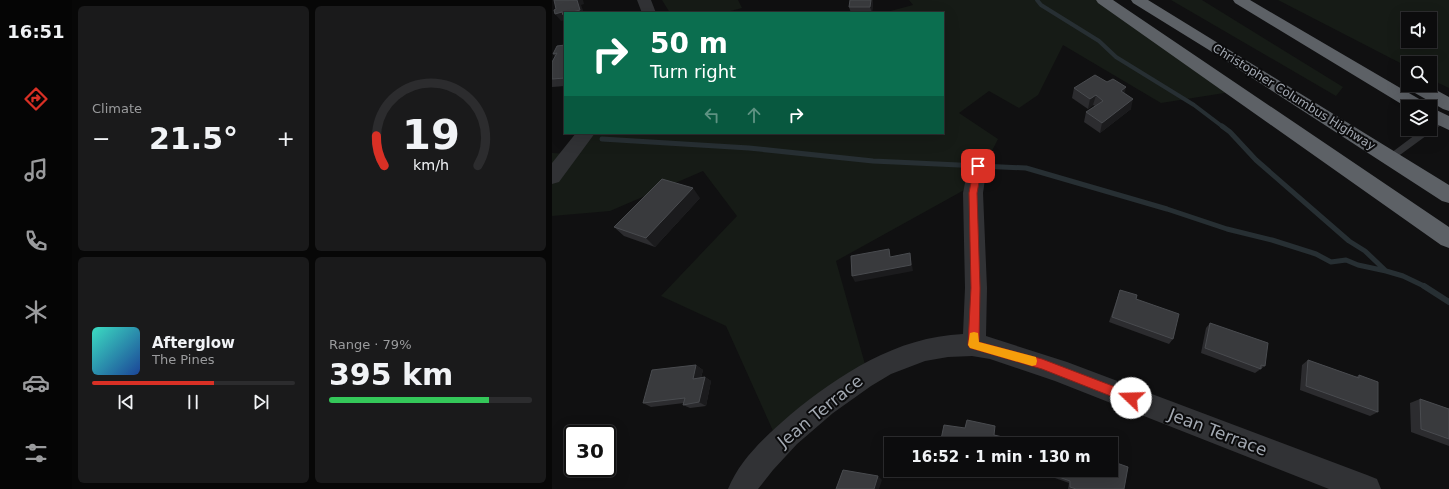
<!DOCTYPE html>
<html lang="en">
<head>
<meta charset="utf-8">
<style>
  :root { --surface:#0c0c0d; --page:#1a1a1b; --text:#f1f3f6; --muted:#9a9b9d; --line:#2c2c2e; --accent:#d93025 }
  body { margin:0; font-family:"DejaVu Sans",sans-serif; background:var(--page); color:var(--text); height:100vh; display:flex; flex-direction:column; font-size:15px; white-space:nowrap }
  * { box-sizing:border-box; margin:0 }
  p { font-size:13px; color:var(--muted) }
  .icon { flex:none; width:22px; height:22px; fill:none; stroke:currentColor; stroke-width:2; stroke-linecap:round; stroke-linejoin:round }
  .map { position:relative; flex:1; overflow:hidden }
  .panel { display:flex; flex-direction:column; gap:6px; padding:6px; background:#070707; width:480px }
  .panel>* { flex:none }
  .banner { position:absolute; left:12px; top:12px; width:380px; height:122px; border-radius:0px; box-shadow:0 4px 16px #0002,0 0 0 1px var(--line); background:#0b6e4f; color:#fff; overflow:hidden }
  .tools { position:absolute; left:849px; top:12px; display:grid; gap:8px }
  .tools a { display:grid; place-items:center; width:36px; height:36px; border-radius:0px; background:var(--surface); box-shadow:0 4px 16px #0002,0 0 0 1px var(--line); font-size:20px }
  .speed { position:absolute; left:12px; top:425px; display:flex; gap:8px; font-size:20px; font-weight:700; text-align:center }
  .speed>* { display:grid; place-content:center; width:52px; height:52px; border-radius:50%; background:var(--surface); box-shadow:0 4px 16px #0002,0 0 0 1px var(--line); line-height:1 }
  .speed .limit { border:2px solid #111; border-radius:6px; background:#fff; color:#111 }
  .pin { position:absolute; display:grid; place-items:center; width:34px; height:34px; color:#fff; margin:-17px; border-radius:8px; box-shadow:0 2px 6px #0006 }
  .me { position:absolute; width:44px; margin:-22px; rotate:291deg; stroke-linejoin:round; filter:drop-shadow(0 0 3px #0008) }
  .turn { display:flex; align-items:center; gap:14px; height:84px; padding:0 20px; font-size:18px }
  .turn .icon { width:52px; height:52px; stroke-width:2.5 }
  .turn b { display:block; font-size:28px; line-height:34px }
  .lanes { display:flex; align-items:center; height:38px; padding:0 20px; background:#0003; justify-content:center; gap:20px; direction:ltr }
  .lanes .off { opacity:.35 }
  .big { font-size:30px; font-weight:700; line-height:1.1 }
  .panel .tile { flex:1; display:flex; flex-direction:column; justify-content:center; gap:6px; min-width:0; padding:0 14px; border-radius:6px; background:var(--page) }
  .panel .dial { align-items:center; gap:0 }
  .dial svg { height:104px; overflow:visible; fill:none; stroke:var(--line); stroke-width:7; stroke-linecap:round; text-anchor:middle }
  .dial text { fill:var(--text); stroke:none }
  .song { display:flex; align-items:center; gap:12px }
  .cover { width:48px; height:48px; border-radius:6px; background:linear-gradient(135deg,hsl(170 70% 55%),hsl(220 70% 35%)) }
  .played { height:4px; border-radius:2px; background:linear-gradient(90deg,var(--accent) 60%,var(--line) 60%) }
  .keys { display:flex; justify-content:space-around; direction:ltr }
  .heat { display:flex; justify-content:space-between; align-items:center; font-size:22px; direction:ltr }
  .charge { height:6px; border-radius:3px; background:linear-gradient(90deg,#34c759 79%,var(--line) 0) }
  .panel .tiles { flex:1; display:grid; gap:6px; grid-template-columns:repeat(2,1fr) }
  .trip { position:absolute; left:332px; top:437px; width:234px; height:40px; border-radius:0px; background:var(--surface); box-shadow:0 4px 16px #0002,0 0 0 1px var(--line); font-weight:700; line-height:40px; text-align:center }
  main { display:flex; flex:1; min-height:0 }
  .tab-bar { display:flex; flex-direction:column; width:72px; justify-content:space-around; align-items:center; background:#050505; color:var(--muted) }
  .tab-bar .icon { width:28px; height:28px }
  .tab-bar .active { color:var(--accent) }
  .tab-bar b { font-size:18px; color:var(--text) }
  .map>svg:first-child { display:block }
  .green { fill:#161b16; fill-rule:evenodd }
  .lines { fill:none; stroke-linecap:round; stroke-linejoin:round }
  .stream-far2 { stroke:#272f33; stroke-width:4 }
  .stream-far1 { stroke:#272f33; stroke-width:5 }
  .stream { stroke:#272f33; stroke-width:6 }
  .lane { fill:#313235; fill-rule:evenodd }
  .street { fill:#313235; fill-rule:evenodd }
  .highway { fill:#5d6166; fill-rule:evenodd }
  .wall { fill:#2c2c2f }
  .shaded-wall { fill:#1b1b1d }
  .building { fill:#393a3d; stroke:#494b4f }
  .route { fill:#d93025; stroke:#8d1f18 }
  .slow { fill:#f59e0b }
  .labels { text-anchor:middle; stroke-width:4; stroke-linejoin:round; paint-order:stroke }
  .far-street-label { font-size:12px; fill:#a2a8b1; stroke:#0b0b0c }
  .near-street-label { font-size:17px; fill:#a2a8b1; stroke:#0b0b0c }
</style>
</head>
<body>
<main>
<nav class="tab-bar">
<b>16:51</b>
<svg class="icon active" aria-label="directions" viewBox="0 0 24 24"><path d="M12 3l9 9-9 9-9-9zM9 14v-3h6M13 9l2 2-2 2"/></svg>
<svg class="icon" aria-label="music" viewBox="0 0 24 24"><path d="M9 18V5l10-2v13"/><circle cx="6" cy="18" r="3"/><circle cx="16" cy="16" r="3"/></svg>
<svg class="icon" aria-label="phone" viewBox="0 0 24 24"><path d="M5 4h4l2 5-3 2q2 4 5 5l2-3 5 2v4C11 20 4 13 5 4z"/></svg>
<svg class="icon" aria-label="climate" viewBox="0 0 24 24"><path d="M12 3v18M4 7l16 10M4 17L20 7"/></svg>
<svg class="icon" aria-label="car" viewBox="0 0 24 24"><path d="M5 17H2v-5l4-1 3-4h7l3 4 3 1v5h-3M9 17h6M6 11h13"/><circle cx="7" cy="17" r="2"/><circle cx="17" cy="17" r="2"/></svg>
<svg class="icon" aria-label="filters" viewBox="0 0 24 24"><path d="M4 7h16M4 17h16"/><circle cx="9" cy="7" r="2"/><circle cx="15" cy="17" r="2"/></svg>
</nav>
<section class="panel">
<div class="tiles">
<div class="tile"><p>Climate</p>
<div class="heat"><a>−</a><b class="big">21.5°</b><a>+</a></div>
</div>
<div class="tile dial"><svg viewBox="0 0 100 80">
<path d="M14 69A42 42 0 1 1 86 69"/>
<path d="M14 69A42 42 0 0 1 8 46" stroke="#d93025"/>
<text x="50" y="56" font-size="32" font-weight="700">19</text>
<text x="50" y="72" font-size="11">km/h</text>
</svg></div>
<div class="tile">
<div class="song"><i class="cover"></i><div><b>Afterglow</b><p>The Pines</p></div></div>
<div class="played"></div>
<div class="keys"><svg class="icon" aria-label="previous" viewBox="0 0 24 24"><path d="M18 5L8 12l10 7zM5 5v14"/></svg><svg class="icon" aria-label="pause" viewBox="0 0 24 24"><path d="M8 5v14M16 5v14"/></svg><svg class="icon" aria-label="next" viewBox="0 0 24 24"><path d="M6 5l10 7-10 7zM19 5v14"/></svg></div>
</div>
<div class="tile"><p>Range · 79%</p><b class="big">395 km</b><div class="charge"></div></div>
</div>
</section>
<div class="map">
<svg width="897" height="489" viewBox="0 0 897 489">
  <rect width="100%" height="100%" fill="#101011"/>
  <path class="green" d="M110 0H186L190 8 171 13H118Z
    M357 0H546L685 91 609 103 511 45 486 95 467 108 437 91 407 113 446 139 423 184 284 261 316 375 230 451 174 326 109 296 185 216 151 171 58 211 0 216V153L18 154 36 133H391V13H331L361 5Z
    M619 0H650L791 87 784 96Z
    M726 0H897V88L878 79V63H856V67ZM856 19H878V41H856Z"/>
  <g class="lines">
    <path class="stream-far2" d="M485 0 489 5 547 41 564 57 642 105 671 127"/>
    <path class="stream-far1" d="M670 126 678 132 704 160 797 241 813 251 834 271 851 276 874 287
      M50 139 197 148 321 161 474 168 615 209 675 229 720 240 764 254 779 262 794 260 806 265 834 271"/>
    <path class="stream" d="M872 286 897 302"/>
    <path class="lane" d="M890 117 895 120 893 122 841 160H835L833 158 835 156 871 129H878V124Z"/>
    <path class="street" d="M85 0H99L104 13H90Z
      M24 133H43L7 182 0 184V163Z
      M427 151 434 153 436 158 431 193 435 288 434 336 515 362 815 475 825 479 829 489H777L503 381 438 359 420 356 396 357 373 361 339 374 319 386 281 413 245 444 221 470 206 489H176C188 459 214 436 238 415 288 374 344 337 411 334L413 288 411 193 418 158 420 153Z"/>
    <path class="highway" d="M544 0H561L897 227V248L889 245 546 3Z
      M579 0H596L897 185V203L890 201 657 50 581 3Z
      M681 0H698L874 103 877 107 856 108 683 3Z
      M856 81V85H875L897 97V111L891 109 856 89 853 85Z
      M878 107 897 116V130L878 121Z"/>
  </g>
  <path class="wall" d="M298 0H321L320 13H299L297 7Z
    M13 45V86L0 87V62L3 56 1 54Z
    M522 88 573 94 579 109 548 133 532 122 534 112 543 106 541 105 536 109 520 98Z
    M148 198 103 247 72 236 62 227Z
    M568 290 584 299 621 339 617 344 557 322Z
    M658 323 713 366 703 373 649 353 654 328Z
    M756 360 804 377 807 375 826 412 818 416 748 390 750 365Z
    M144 365 151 370 149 378 153 377 159 381 154 406 138 408 131 405 132 403 99 407 91 403Z
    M868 399 897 409V446L859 432 858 403Z
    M430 470H459L458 476Z
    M505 470H559L572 489H516L517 483 503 478Z"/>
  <path class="shaded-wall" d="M25 0H31L32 4 29 5 32 13H17Z
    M319 0H321L320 13 318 7Z
    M10 12 13 14V20L9 21 3 14Z
    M574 87 572 97 569 91Z
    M544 95 541 105 536 109 538 99Z
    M581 99 579 109 548 133 550 123Z
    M141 188 148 198 103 247 94 238Z
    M358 253 361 271 303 282 300 276Z
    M144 365 151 370 147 383 141 379Z
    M153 377 159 381 154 406 147 402Z
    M326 476 330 480 327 489H322Z"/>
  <path class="building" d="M2 0H25L28 10 17 13H13V14L11 15 10 12 3 14 2 10 4 9Z
    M298 0H319L318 7H297Z
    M13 45V78L0 79V62L5 53 1 54 5 46Z
    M543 75 555 82 561 79 574 87 569 91 581 99 550 123 534 112 551 101 544 95 538 99 522 88Z
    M110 179 141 188 94 238 62 227Z
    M337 249 338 257 358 253 359 265 300 276 299 256Z
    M568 290 585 295 584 299 627 314 621 339 560 317Z
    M658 323 716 343 713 366 709 365V369L653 348Z
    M756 360 807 378V375L826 382V412L754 386Z
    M144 365 141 379 153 377 147 402 131 405 133 398 91 403 100 370Z
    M868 399 897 409V439L869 429Z
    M415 420 443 426 442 435 463 440V444H388L392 425 413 428Z
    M559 461 576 467 572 489H524L518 487V481L504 476 506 470H559Z
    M291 470 326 476 322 489H284Z
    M440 470H458V474Z"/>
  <path class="route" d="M426 163 430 166 425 193 428 288 427 342 490 359 579 393 583 394 584 398 583 402 579 404 490 369 418 348 416 345 419 288 417 193 422 166Z"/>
  <path class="slow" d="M422 332 426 333 427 342 484 357 485 361 484 365 480 366 418 348 416 345 418 333Z"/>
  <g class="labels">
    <g class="far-street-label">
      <text transform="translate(742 97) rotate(32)" y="4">Christopher Columbus Highway</text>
    </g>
    <g class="near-street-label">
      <text transform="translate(268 411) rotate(-39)" y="6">Jean Terrace</text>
      <text transform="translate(666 432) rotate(21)" y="6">Jean Terrace</text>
    </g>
  </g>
</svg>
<div class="tools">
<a><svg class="icon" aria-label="sound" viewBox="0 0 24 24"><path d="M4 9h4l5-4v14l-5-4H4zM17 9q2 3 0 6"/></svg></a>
<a><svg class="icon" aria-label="search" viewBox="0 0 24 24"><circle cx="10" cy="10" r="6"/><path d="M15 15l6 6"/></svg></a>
<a><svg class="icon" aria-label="layers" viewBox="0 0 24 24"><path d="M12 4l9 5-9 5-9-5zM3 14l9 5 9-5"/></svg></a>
</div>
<div class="speed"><div class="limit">30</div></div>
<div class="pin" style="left:426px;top:166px;background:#d93025"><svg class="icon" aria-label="arrive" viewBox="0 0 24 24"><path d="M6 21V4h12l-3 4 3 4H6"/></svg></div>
<svg class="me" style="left:579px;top:398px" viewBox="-20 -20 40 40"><circle r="19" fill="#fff"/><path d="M0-13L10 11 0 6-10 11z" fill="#d93025"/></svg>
<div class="trip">16:52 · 1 min · 130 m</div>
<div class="banner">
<div class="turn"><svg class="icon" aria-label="right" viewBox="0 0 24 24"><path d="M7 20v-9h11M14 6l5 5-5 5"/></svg><div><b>50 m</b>Turn right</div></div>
<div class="lanes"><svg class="icon off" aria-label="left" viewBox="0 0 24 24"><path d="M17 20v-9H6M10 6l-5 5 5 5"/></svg><svg class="icon off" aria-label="ahead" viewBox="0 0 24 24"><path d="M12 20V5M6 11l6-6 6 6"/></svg><svg class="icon" aria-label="right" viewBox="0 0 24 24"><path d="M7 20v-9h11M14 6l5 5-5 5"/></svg></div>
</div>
</div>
</main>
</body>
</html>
